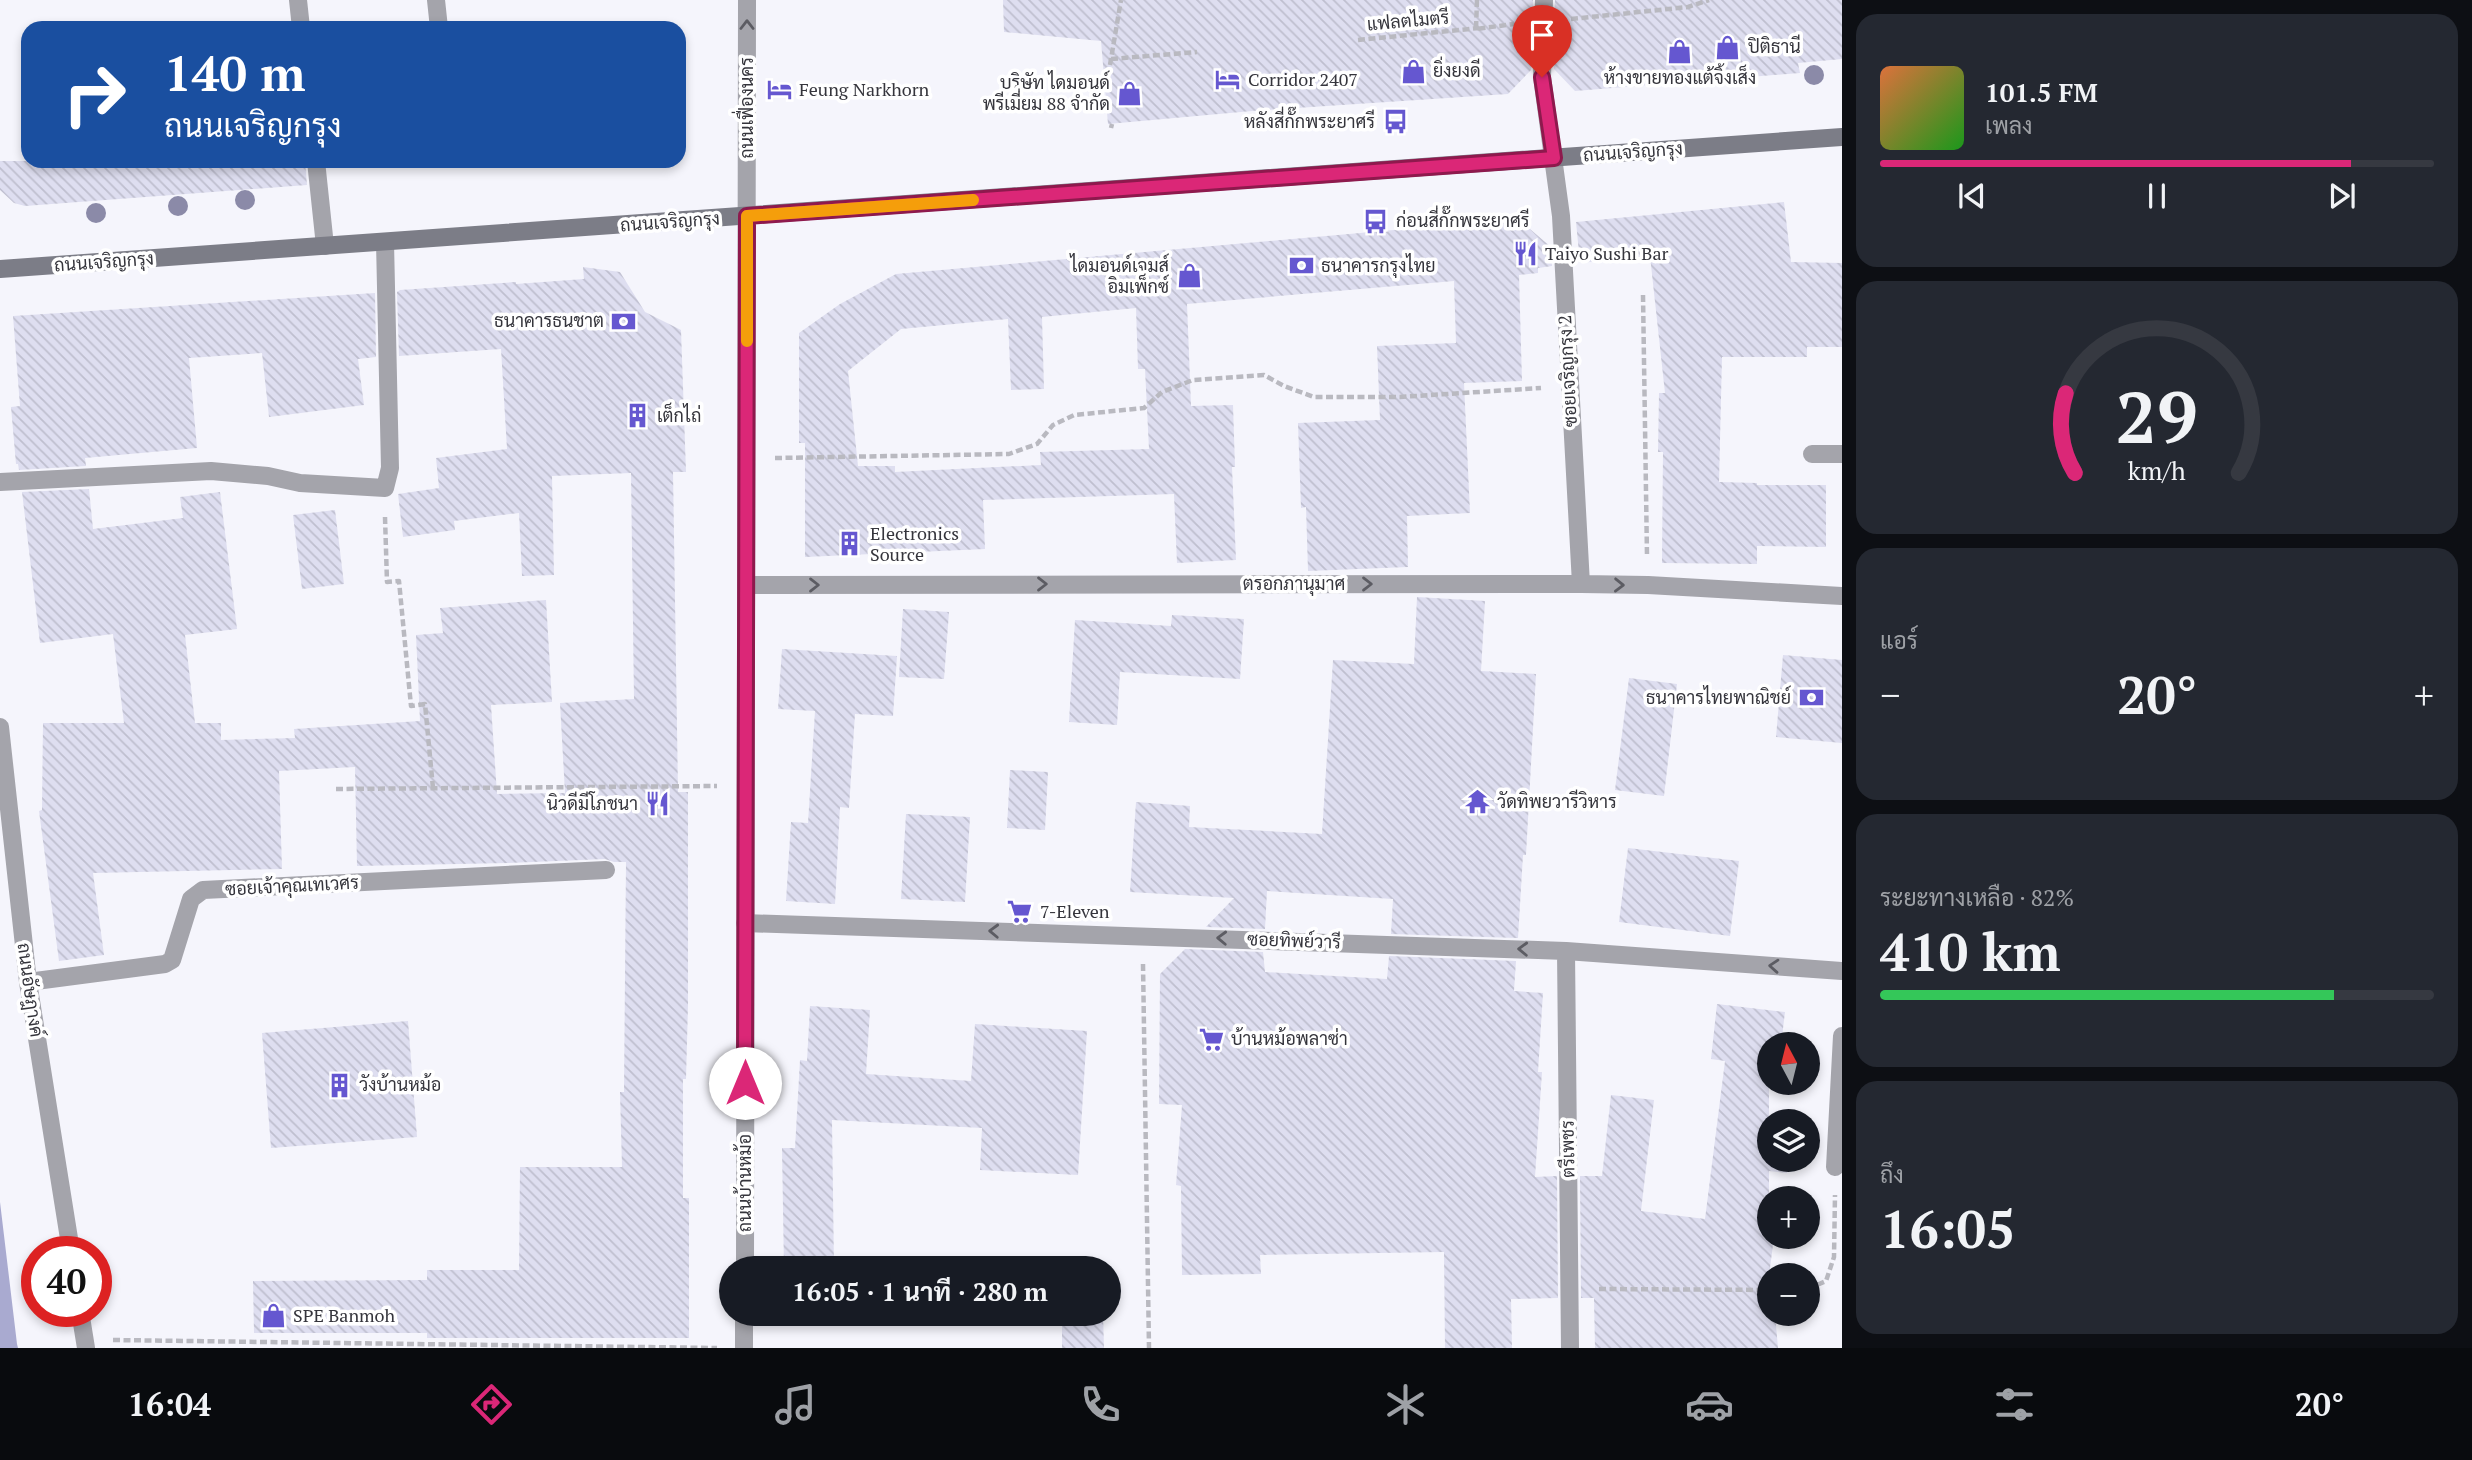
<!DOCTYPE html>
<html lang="th">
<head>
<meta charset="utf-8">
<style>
  :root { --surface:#171b24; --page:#242831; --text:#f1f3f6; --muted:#9ea1a6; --line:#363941; --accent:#db2777 }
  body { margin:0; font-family:"PT Serif",Sarabun,serif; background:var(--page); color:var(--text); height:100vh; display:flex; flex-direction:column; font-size:26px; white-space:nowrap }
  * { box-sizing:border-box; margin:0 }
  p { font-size:23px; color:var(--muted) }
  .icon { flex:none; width:38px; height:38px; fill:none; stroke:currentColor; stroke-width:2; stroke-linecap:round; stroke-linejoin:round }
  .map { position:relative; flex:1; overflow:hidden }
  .details { display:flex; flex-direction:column; gap:14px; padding:14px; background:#0d0f14; width:630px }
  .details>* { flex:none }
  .hud { position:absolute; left:21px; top:21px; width:665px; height:147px; border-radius:21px; box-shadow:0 4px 10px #0003; background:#1a4fa0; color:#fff; overflow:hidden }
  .needle { width:46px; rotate:353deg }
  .controls { position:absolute; left:1757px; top:1032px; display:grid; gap:14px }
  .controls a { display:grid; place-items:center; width:63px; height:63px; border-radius:50%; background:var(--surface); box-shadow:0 4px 10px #0003; font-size:35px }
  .speed { position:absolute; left:21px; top:1236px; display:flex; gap:14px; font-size:35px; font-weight:700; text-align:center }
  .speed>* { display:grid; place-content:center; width:91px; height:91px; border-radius:50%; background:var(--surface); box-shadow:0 4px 10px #0003; line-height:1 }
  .speed .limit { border:10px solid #d22; background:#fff; color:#111 }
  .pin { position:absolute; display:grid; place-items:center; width:60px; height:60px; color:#fff; margin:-72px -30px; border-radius:50% 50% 50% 0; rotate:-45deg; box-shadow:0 0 7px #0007 }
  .pin .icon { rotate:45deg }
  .me { position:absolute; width:77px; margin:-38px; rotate:0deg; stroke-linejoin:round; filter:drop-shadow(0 0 5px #0008) }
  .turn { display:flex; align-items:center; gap:24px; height:147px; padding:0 28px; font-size:32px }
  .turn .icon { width:91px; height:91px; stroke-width:2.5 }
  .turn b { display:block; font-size:49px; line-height:60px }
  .big { font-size:52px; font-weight:700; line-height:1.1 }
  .details .widget { flex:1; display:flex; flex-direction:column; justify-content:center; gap:10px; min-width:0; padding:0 24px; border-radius:21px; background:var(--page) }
  .details .dial { align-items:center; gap:0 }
  .dial svg { height:182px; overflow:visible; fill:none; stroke:var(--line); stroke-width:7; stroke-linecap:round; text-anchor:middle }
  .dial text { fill:var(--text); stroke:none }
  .song { display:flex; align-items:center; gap:21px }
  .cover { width:84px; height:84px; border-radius:10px; background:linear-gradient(135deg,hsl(20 70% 55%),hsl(120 70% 35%)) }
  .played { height:7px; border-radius:4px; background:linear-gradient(90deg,var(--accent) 85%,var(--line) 85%) }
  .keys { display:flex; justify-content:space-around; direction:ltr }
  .heat { display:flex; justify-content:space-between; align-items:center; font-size:38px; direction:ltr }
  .charge { height:10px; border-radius:5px; background:linear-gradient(90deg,#34c759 82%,var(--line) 0) }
  .trip { position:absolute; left:719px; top:1256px; width:402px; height:70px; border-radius:35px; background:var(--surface); box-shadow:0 4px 10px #0003; font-weight:700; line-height:70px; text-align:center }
  .dock { display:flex; height:112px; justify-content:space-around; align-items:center; background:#090b0e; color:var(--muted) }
  .dock .icon { width:49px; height:49px }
  .dock .active { color:var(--accent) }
  .dock b { font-size:32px; color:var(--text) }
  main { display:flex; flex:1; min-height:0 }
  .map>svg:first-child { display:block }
  .water { fill:#a9aad0 }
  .building { fill:url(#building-back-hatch); fill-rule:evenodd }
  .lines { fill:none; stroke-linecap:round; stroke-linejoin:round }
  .path { stroke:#b9b9c0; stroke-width:4.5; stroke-dasharray:7 3.5; stroke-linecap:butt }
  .service { stroke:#a4a4ab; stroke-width:18 }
  .minor { stroke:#a4a4ab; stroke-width:18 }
  .tertiary { stroke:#a4a4ab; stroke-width:18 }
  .secondary { stroke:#7c7d87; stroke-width:18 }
  .tree { fill:#8b8aa8 }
  .oneway { stroke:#5c5c63 }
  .route-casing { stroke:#8e194d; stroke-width:18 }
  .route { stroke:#db2777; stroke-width:12 }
  .slow { stroke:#f59e0b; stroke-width:12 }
  .labels { text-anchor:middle; stroke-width:7; stroke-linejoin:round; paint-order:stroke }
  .street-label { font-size:18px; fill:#35353c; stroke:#fff }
  .poi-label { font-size:18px; fill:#35353c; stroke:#fff; text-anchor:start }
</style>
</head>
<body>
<main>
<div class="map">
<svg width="1842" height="1348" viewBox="0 0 1842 1348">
  <defs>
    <pattern id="building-back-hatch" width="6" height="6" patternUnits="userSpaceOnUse" patternTransform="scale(1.75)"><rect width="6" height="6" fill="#dedef0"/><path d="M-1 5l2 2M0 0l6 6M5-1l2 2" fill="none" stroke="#bfbfcf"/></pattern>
  </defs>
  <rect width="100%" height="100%" fill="#f5f5fc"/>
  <path class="water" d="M0 1202 17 1344 18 1348H0Z"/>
  <path class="building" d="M1003 0H1533L1531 70 1508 94 1252 111 1108 124 1101 41 1004 32Z
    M1555 0H1842V59L1798 63 1800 73 1575 91 1554 69Z
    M0 161H305L307 185 25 206 14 203 0 190Z
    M1784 202 1791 262 1842 263V347H1807V357H1722L1719 482 1757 483V485H1826V547L1757 546V564L1662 563 1663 452H1658L1659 393H1665L1650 256 1580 263 1576 222Z
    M1518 219 1551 247 1552 266 1538 268V273L1519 275 1522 381 1464 383 1470 513 1407 516 1408 567 1308 571 1306 507 1301 508 1298 423 1380 420 1377 346 1456 343 1454 281 1187 304 1191 406 1233 405 1235 467H1232L1236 560 1177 563 1174 494 983 500 985 549 805 557V443H799V333L840 304 896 274ZM1136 308 1138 369H1145L1149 449 1040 452 1041 465 895 472V466H858L848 371 901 329 1008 319 1011 390 1044 389 1042 317Z
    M583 267 620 272 645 312 681 330 686 472H673L678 792H688V1005L686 1079H683V1198H689V1338H427V1333H254L253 1281 427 1280V1270H519L520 1167H622L620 1092H624L626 862H614L605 859 508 863 357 866 355 767 279 771 282 869 93 873 104 955 59 961 39 811 42 810 43 723H124L113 634 40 643 22 492 89 489 93 529 183 518 180 497 220 492 237 629 185 635 195 723H221V740L295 738 294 729 420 721 416 635 443 633 440 608 546 600 552 702 491 705 497 794 565 793 560 703 634 699 631 473 552 476 554 575 522 576 519 513 454 521 455 530 403 537 398 494 439 488 436 458 507 449 501 349 399 356 397 292 400 290 516 282V284L584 279Z
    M375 293 376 357 358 359 364 405 269 417 262 353 189 358 197 448 85 458 86 466 19 470 18 464H16L11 407 20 406 13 316Z
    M335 510 344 584 302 589 293 515Z
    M1417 597 1485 601 1481 671 1536 674 1526 855H1523L1518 938 1391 934 1393 899 1267 891 1265 929 1206 927 1234 898 1130 892 1136 802 1190 806 1189 827 1322 834 1333 660 1414 664Z
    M903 609 949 612 944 679 899 677Z
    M1172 615 1244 619 1240 679 1120 672 1117 725 1069 722 1075 620 1171 626Z
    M782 649 897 656 893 716 855 714 849 808 840 807 835 904 786 901 791 822 808 823 815 711 778 709Z
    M1783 655 1842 660V743L1776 737Z
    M1629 678 1677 684 1664 796 1615 790Z
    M1010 770 1048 772 1045 830 1007 828Z
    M906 814 970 817 965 902 901 899Z
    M1628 848 1739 861 1730 936 1619 922Z
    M1185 949 1263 952 1265 972 1387 979 1389 956 1516 961 1514 991 1543 993 1538 1072H1542L1535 1177 1557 1176 1558 1298 1511 1299 1512 1348H1445L1444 1252 1260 1255 1261 1274 1182 1275 1181 1186 1176 1185 1182 1105 1159 1104 1160 974Z
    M1717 1004 1785 1012 1781 1045H1769V1118L1793 1121 1769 1122V1160H1788L1787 1173 1769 1171V1237H1774L1769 1276V1314H1775L1778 1348H1595L1594 1298H1581L1580 1176H1602L1611 1095 1654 1100 1641 1211 1705 1219 1725 1061 1711 1059Z
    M810 1006 870 1010 866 1074 971 1081 975 1024 1087 1031 1078 1175 980 1170 982 1128 832 1120 834 1269H784L782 1148H795L800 1060 807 1061Z
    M408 1021 417 1137 271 1148 262 1033Z
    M785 1314H835V1322L785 1323Z
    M1062 1314H1103L1104 1348H1062Z"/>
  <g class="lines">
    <path class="path" d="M1477 0 1476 29 1514 24
      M1571 19 1688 7 1709 0
      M1358 40 1479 28
      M1111 59 1197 52
      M1110 65 1121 0
      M1111 128 1112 124
      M1643 295 1647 556
      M775 458 1009 454 1037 444 1053 425 1074 415 1144 408 1162 392 1193 380 1264 375 1284 386 1314 397H1400L1541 388
      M385 517 387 582 399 581 411 706 425 704 433 788
      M336 789 717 786
      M1143 964 1149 1348
      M1599 1289 1769 1290
      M1808 1289 1826 1281 1834 1257 1835 1195
      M113 1340 717 1348"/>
    <path class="service" d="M298 0 301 28
      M436 0 439 28
      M316 161 325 246"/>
    <path class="minor" d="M1544 0 1542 77 1561 216 1581 584
      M1812 454H1842
      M0 482 211 471 268 476 300 483 385 488 390 468 385 242
      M746 585 1581 584 1648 585 1842 596
      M745 923 1566 951 1842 971
      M1566 951 1570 1348
      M28 982 165 964 172 960 191 899 203 890 606 870
      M1835 1167 1842 1036"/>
    <path class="tertiary" d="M0 727 28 982 71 1251
      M745 1269 747 0
      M80 1311 86 1348
      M744 1348V1314"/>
    <path class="secondary" d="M0 269 1842 137"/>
  </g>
  <g class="tree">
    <circle cx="1814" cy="75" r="10"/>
    <circle cx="245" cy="200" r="10"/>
    <circle cx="178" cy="206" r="10"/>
    <circle cx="96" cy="213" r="10"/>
  </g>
  <defs><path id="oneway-chevron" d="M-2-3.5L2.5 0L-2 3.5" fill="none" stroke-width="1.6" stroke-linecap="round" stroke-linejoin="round" transform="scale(1.75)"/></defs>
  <g class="oneway">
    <use href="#oneway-chevron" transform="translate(747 25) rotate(-90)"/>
    <use href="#oneway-chevron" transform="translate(1042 584)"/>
    <use href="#oneway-chevron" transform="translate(1367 584)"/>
    <use href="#oneway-chevron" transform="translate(814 585)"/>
    <use href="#oneway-chevron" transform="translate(1619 585) rotate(1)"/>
    <use href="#oneway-chevron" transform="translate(994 931) rotate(-178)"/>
    <use href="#oneway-chevron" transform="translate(1222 938) rotate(-178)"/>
    <use href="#oneway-chevron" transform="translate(1523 949) rotate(-178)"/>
    <use href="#oneway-chevron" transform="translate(1774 966) rotate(-176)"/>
  </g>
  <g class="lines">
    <defs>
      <path id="route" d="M745 1083 747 216 1554 158 1542 77"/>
    </defs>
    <use href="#route" class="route-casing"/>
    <use href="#route" class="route"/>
    <path class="slow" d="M747 341V216L973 200"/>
  </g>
  <defs>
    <symbol id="shop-bare" viewBox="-9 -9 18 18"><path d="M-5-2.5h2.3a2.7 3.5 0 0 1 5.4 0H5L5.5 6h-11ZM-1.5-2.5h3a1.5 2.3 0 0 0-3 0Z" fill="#6557d0" stroke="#fff" stroke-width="2.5" paint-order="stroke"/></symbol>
    <symbol id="hotel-bare" viewBox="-9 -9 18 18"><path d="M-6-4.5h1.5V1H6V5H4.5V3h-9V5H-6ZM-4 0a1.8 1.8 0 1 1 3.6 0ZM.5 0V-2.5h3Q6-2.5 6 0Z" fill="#6557d0" stroke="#fff" stroke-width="2.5" paint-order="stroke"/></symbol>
    <symbol id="bus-bare" viewBox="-9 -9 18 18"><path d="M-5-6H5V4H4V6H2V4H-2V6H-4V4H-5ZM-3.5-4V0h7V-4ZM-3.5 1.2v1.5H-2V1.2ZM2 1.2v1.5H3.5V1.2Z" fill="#6557d0" stroke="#fff" stroke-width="2.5" paint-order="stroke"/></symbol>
    <symbol id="restaurant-bare" viewBox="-9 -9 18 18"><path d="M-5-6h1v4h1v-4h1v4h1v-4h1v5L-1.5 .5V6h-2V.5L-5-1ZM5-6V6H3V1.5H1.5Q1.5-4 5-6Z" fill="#6557d0" stroke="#fff" stroke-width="2.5" paint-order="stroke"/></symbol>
    <symbol id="bank-bare" viewBox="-9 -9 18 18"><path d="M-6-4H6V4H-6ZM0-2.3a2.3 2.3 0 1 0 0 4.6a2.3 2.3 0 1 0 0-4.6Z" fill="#6557d0" stroke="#fff" stroke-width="2.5" paint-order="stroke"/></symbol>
    <symbol id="building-bare" viewBox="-9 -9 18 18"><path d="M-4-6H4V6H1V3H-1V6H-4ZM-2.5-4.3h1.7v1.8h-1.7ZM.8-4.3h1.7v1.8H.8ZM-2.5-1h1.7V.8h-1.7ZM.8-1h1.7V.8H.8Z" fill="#6557d0" stroke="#fff" stroke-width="2.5" paint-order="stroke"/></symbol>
    <symbol id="temple-bare" viewBox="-9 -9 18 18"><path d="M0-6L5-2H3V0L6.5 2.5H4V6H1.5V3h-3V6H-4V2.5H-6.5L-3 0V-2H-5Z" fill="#6557d0" stroke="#fff" stroke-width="2.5" paint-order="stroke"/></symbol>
    <symbol id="supermarket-bare" viewBox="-9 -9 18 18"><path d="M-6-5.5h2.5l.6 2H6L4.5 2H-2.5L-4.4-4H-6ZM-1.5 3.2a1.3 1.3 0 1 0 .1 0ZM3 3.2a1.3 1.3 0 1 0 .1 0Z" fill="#6557d0" stroke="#fff" stroke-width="2.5" paint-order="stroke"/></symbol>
  </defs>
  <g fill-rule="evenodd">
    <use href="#shop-bare" x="1710" y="30" width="35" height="35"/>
    <use href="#shop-bare" x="1662" y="34" width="35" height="35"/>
    <use href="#shop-bare" x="1396" y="54" width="35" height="35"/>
    <use href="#hotel-bare" x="1210" y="62" width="35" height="35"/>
    <use href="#hotel-bare" x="762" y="72" width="35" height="35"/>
    <use href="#shop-bare" x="1112" y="76" width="35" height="35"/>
    <use href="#bus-bare" x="1378" y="104" width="35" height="35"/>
    <use href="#bus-bare" x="1358" y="204" width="35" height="35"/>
    <use href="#restaurant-bare" x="1508" y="236" width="35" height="35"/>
    <use href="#bank-bare" x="1284" y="248" width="35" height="35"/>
    <use href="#shop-bare" x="1172" y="258" width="35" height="35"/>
    <use href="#bank-bare" x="606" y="304" width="35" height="35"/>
    <use href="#building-bare" x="620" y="398" width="35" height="35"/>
    <use href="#building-bare" x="832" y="526" width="35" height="35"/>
    <use href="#bank-bare" x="1794" y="680" width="35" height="35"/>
    <use href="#temple-bare" x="1460" y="784" width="35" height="35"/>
    <use href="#restaurant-bare" x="640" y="786" width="35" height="35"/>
    <use href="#supermarket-bare" x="1002" y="894" width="35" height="35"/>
    <use href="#supermarket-bare" x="1194" y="1022" width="35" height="35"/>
    <use href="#building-bare" x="322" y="1068" width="35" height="35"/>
    <use href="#shop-bare" x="256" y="1298" width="35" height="35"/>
  </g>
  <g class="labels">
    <g class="street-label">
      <text transform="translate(1408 21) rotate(-5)" y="6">แฟลตไมตรี</text>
      <text transform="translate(747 108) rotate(-90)" y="6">ถนนเฟื่องนคร</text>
      <text transform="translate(1633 152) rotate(-4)" y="6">ถนนเจริญกรุง</text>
      <text transform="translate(670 222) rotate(-4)" y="6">ถนนเจริญกรุง</text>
      <text transform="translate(104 262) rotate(-4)" y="6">ถนนเจริญกรุง</text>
      <text transform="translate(1568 371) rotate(-93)" y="6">ซอยเจริญกรุง 2</text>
      <text x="1294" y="590">ตรอกภานุมาศ</text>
      <text transform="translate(292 886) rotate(-3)" y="6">ซอยเจ้าคุณเทเวศร</text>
      <text transform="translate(1294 941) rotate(2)" y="6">ซอยทิพย์วารี</text>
      <text transform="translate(30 990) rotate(82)" y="6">ถนนอัษฎางค์</text>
      <text transform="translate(1568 1149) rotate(-91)" y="6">ตรีเพชร</text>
      <text transform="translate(745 1183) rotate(-90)" y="6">ถนนบ้านหม้อ</text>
    </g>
    <g class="poi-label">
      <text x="1748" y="53">ปิติธานี</text>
      <text x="1433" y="77">ยิ่งยงดี</text>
      <text x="1680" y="84" text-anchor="middle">ห้างขายทองแต้จิ้งเส็ง</text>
      <text x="1248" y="86">Corridor 2407</text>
      <text x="1110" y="89" text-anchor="end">บริษัท ไดมอนด์<tspan x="1110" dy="21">พรีเมี่ยม 88 จำกัด</tspan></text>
      <text x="799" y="96">Feung Narkhorn</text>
      <text x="1375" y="128" text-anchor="end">หลังสี่กั๊กพระยาศรี</text>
      <text x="1396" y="227">ก่อนสี่กั๊กพระยาศรี</text>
      <text x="1545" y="260">Taiyo Sushi Bar</text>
      <text x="1169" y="272" text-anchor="end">ไดมอนด์เจมส์<tspan x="1169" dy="21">อิมเพ็กซ์</tspan></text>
      <text x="1321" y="272">ธนาคารกรุงไทย</text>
      <text x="604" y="327" text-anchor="end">ธนาคารธนชาต</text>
      <text x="657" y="422">เต็กไถ่</text>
      <text x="870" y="540">Electronics<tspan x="870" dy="21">Source</tspan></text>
      <text x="1791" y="704" text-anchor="end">ธนาคารไทยพาณิชย์</text>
      <text x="1497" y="808">วัดทิพยวารีวิหาร</text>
      <text x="638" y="810" text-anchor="end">นิวดีมีโภชนา</text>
      <text x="1040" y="918">7-Eleven</text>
      <text x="1231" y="1045">บ้านหม้อพลาซ่า</text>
      <text x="359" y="1091">วังบ้านหม้อ</text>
      <text x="293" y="1322">SPE Banmoh</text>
    </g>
  </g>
</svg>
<div class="controls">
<a><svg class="needle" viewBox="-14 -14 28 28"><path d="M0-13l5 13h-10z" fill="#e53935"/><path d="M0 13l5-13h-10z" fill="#9ea1a6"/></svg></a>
<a><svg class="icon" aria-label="layers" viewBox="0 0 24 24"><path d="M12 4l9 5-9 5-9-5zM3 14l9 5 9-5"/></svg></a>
<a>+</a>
<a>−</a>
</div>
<div class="speed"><div class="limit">40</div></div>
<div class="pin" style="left:1542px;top:77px;background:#d93025"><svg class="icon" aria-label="arrive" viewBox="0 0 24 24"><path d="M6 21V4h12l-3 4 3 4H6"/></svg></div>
<svg class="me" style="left:745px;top:1083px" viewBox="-20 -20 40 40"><circle r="19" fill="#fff"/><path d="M0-13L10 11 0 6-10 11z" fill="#db2777"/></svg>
<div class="trip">16:05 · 1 นาที · 280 m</div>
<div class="hud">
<div class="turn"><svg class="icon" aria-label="right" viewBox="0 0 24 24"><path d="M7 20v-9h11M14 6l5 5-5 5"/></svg><div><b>140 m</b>ถนนเจริญกรุง</div></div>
</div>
</div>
<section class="details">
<div class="widget">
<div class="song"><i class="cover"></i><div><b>101.5 FM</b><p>เพลง</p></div></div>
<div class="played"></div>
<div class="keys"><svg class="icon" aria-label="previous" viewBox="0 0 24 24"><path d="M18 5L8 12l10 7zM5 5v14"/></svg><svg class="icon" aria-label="pause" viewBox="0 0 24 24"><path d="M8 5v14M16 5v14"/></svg><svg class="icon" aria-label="next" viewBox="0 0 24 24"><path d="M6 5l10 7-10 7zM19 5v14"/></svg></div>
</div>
<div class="widget dial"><svg viewBox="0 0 100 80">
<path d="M14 69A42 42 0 1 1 86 69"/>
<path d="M14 69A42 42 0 0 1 10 34" stroke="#db2777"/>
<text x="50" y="56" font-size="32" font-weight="700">29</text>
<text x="50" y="72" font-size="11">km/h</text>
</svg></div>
<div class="widget"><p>แอร์</p>
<div class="heat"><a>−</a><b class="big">20°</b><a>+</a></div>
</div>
<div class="widget"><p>ระยะทางเหลือ · 82%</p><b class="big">410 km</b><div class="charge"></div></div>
<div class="widget"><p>ถึง</p><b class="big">16:05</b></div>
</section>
</main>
<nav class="dock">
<b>16:04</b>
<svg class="icon active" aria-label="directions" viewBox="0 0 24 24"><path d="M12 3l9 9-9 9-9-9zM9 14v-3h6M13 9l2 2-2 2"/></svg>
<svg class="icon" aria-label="music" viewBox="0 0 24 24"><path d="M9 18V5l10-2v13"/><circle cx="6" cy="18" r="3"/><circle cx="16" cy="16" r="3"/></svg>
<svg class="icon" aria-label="phone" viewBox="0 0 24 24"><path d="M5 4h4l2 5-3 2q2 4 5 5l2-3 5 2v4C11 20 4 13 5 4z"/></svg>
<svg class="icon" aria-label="climate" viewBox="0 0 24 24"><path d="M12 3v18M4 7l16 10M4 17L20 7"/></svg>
<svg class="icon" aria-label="car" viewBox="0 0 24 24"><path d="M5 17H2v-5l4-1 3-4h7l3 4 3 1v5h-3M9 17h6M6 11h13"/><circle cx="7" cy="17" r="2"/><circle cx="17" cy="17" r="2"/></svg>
<svg class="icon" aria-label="filters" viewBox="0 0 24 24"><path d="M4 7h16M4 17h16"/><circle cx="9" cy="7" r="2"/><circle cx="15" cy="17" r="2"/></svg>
<b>20°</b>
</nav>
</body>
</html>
